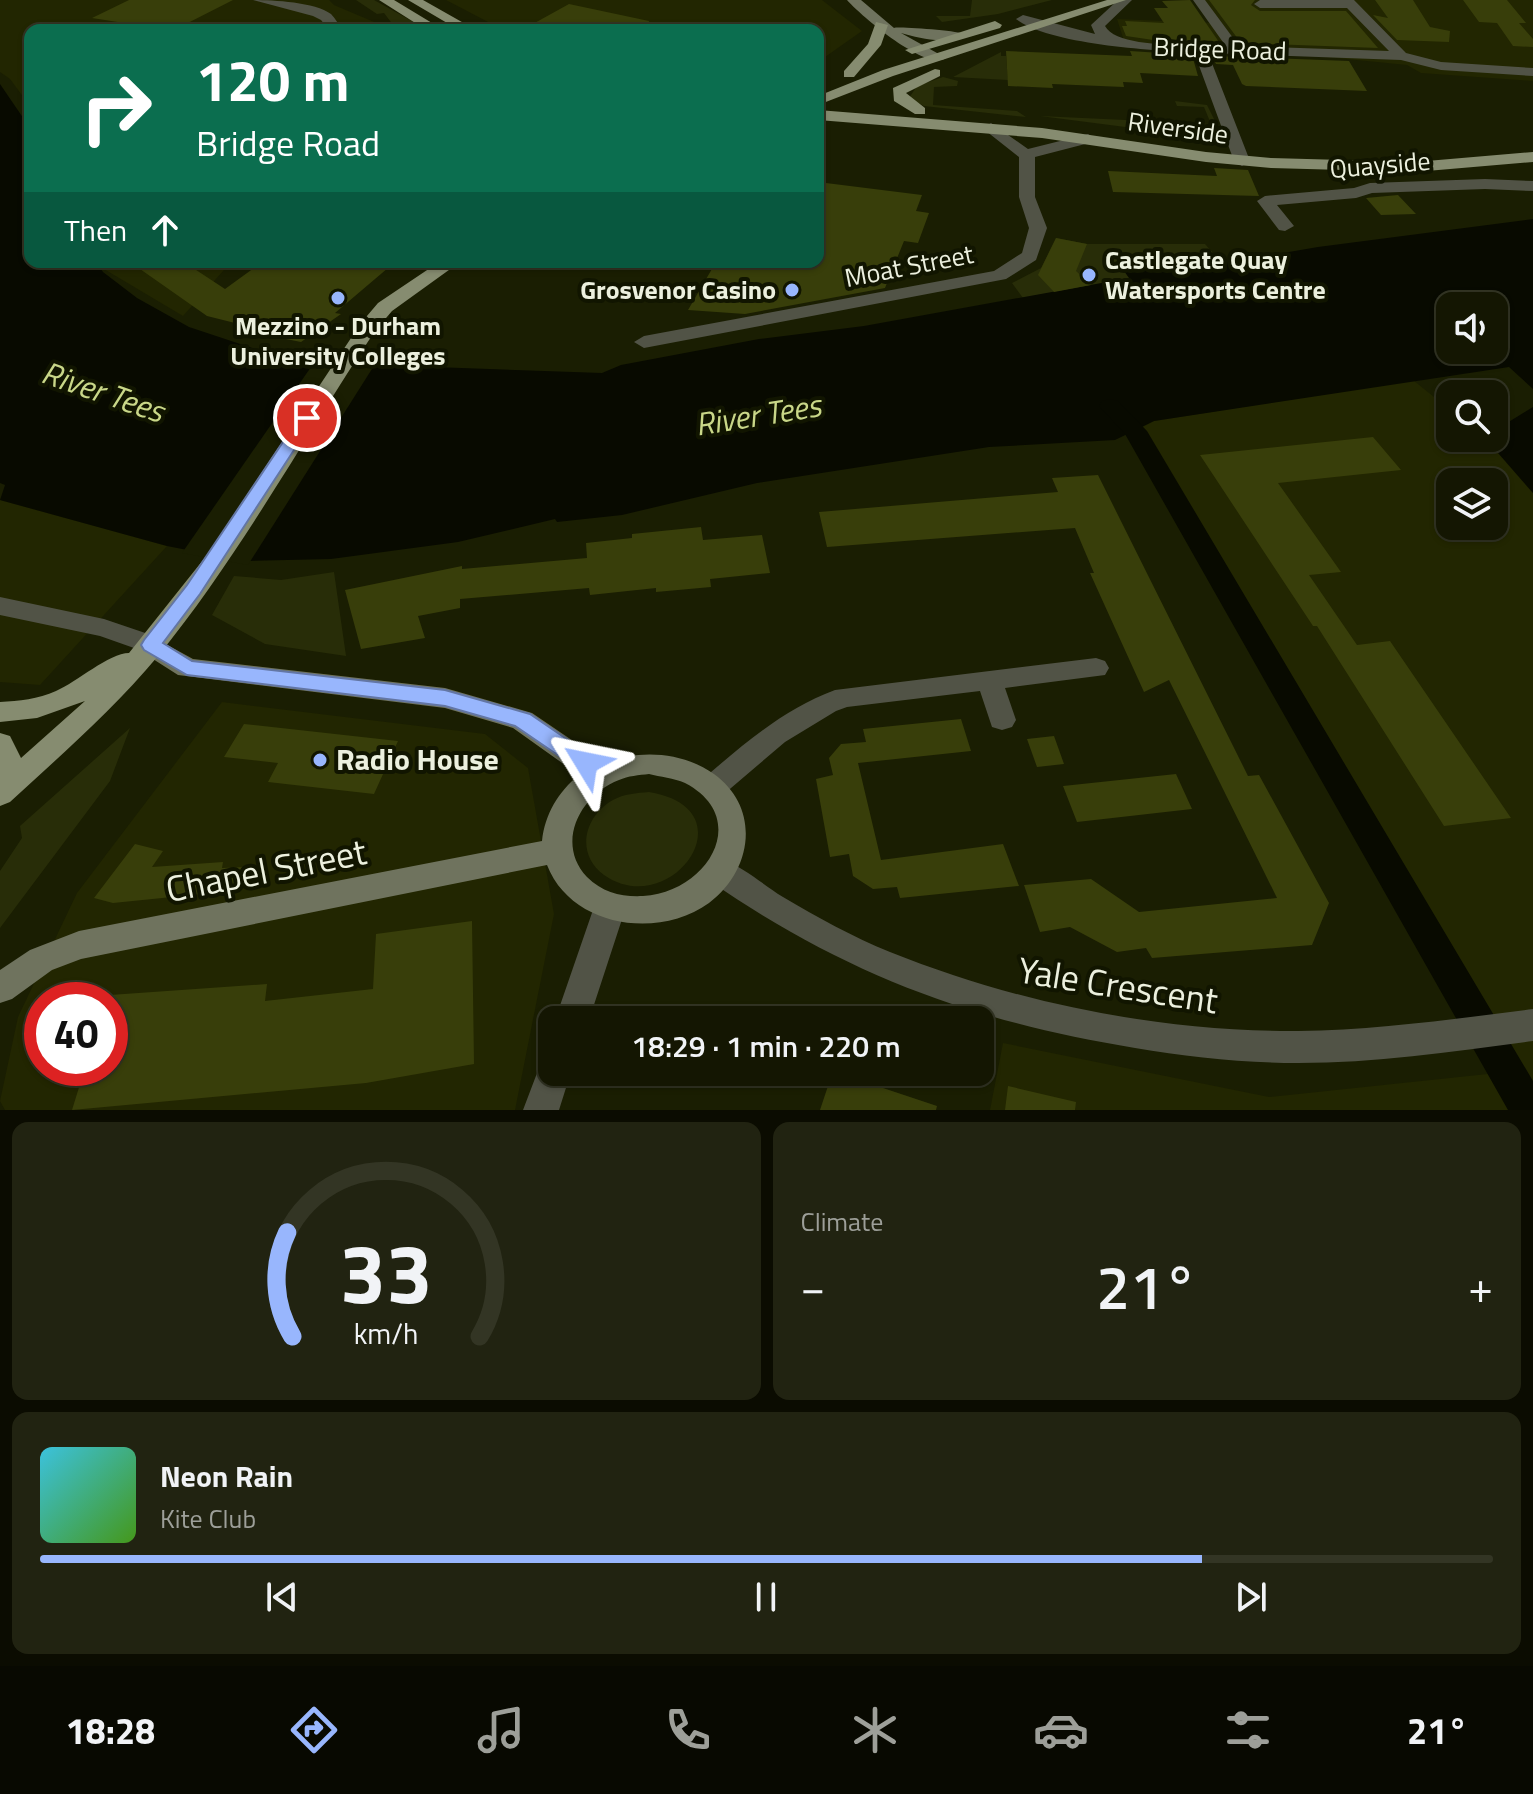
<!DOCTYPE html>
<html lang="en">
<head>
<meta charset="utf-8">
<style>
  :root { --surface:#141602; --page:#212311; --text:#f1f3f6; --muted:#9d9f99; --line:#333524; --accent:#98b6fd }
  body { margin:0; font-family:"Titillium Web",sans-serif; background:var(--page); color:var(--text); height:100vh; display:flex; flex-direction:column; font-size:30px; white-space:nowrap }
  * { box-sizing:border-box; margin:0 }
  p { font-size:26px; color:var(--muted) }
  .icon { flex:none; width:44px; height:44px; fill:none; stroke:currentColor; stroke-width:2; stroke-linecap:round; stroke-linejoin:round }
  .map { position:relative; height:1110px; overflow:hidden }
  .drawer { display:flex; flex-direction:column; gap:12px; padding:12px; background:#0b0c01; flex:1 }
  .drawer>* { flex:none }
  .hud { position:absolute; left:24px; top:24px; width:800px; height:244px; border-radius:16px; box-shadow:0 2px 6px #0004,0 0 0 2px var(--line); background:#0b6e4f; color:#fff; overflow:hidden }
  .controls { position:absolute; left:1436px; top:292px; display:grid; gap:16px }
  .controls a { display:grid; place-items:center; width:72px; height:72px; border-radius:16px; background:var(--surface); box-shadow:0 2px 6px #0004,0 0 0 2px var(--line); font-size:40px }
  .speed { position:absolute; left:24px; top:982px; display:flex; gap:16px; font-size:40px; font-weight:700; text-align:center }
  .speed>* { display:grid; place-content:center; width:104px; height:104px; border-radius:50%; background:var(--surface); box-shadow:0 2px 6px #0004,0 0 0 2px var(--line); line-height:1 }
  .speed .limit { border:12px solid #d22; background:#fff; color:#111 }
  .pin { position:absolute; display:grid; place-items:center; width:68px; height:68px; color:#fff; margin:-34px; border:4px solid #fff; border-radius:50%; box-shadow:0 2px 8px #0007 }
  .me { position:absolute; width:88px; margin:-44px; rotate:305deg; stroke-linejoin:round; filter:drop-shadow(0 0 6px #0008) }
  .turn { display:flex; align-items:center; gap:28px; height:168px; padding:0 40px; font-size:36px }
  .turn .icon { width:104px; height:104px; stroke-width:2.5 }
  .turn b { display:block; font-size:56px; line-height:68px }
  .then { display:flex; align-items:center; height:76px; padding:0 40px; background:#0003; gap:16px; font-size:30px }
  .big { font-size:60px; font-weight:600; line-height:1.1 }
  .drawer .card { flex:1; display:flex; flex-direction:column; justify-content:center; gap:12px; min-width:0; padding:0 28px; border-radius:16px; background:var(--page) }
  .drawer .dial { align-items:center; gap:0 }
  .dial svg { height:208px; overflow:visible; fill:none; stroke:var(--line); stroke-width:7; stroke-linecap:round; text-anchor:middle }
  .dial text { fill:var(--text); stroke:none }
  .song { display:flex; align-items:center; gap:24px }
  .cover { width:96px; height:96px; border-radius:12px; background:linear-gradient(135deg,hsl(190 70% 55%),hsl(100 70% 35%)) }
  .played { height:8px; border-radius:4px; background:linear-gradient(90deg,var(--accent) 80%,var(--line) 80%) }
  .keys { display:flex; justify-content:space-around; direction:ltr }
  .heat { display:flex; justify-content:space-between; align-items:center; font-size:44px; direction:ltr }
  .drawer .tiles { flex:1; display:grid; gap:12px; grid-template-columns:1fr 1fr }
  .card:last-child { grid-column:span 2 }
  .trip { position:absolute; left:538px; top:1006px; width:456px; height:80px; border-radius:16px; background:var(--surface); box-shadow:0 2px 6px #0004,0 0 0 2px var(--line); font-weight:600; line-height:80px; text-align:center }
  .tab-bar { display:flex; height:128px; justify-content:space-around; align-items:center; background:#080901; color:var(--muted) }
  .tab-bar .icon { width:56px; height:56px }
  .tab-bar .on { color:var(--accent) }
  .tab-bar b { font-size:36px; color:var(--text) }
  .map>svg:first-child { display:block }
  .built { fill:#222601; fill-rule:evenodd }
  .green { fill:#282d08 }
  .water { fill:#080a00; fill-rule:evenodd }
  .pier { fill:#1a1e02 }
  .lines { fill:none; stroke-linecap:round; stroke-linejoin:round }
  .canal { fill:#080a00; fill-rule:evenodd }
  .building { fill:#383e0a }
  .street { fill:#515346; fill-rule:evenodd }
  .secondary { fill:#6f735e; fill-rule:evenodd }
  .primary { fill:#868c70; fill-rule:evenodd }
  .route { fill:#98b6fd; stroke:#6376a4; stroke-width:2 }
  .poi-dot { fill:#98b6fd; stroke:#111500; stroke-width:3 }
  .labels { text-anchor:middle; stroke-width:8; stroke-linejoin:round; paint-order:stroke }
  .far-street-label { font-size:26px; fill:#ecf0de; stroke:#111500 }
  .far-poi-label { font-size:26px; font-weight:bold; fill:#ecf0de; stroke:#111500; text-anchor:start }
  .poi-label { font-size:30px; font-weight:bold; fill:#ecf0de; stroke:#111500; text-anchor:start }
  .water-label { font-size:32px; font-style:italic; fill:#c9d788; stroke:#111500 }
  .near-street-label { font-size:36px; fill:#ecf0de; stroke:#111500 }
</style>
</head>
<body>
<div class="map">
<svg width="1533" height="1110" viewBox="0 0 1533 1110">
  <rect width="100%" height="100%" fill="#1a1e02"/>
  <path class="built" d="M0 0H329L334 5 393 30H30V106L10 79 0 72Z
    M446 0H822L862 31 818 62V30H522L490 23Z
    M1199 0H1533V81L1421 73 1407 65 1296 54 1125 44 1117 19 1214 23Z
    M101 262H231L183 316 104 269Z
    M1413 380 1450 410V438H1485L1533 493V1110H990L1003 1043 1269 1097 1516 1071 1328 748 1135 431 1154 421ZM1450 482H1494V526H1450Z
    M0 500 167 546 40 685 0 682Z
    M222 702 485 734 528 768 554 914 515 1110H5L0 1101 18 1017 77 893ZM42 1000H110V1068H42Z"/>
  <path class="green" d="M356 0H374L428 30H397L384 13 377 14Z
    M972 0H1052L998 14 942 22 936 16H970Z
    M1001 52V56H1006L1008 80 953 77Z
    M943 77 958 81 957 86 934 87 933 105 1017 111 1026 117 924 106 909 98 917 86Z
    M1175 101 1207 105 1217 125 1216 130 1195 136 1040 116 1211 124 1204 107 1177 106Z
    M1056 238 1087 244H1205L1222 263 1023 298 1012 283 1041 268Z
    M334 572 346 656 265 644 212 615 234 576 281 580Z
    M130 728 110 781 0 928V871L22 838 20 826Z
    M649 792C752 809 671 922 604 875 575 854 584 816 613 800 624 794 636 793 649 792Z"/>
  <path class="water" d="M0 84 30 128V262H96L103 272 137 298 189 327 258 350 378 365 602 373 621 365 759 339 864 326 1129 278 1124 271 1156 266 1163 272 1186 268 1182 262 1210 256 1218 264 1318 247 1533 219V389L1509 367 1154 421 1115 440 989 447 757 483 622 515 557 522 555 519 458 542 331 559 243 561 167 546 0 500 5 485 0 483ZM1450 306H1494V350H1450Z
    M1533 407V493L1485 438H1494V431Z"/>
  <path class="pier" d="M320 354 377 361 248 565 182 553Z"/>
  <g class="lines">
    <path class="canal" d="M1110 399 1118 401 1147 431 1533 1081V1110H1508L1125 434 1099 406 1102 401Z"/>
  </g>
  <path class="building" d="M129 0H233L174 30H110L124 23 92 18Z
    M1190 0 1219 42 1160 41 1126 36 1122 26H1127L1125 21 1164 23 1154 8H1168L1162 1Z
    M1209 0H1255L1251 5 1260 11H1346L1378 48 1241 43Z
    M1375 0H1413L1430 27 1450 31 1449 42 1397 40 1373 15 1388 18Z
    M1463 0H1507L1526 23H1519L1533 39V47L1513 46 1497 23 1479 22Z
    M569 4 649 21 648 30H522Z
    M1006 51 1132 56 1130 51 1192 55 1198 76 1140 73 1143 83 1123 82 1124 87 1052 84 1053 88 1008 86Z
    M1212 56 1349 61 1367 91 1246 86 1242 84 1233 65 1216 64Z
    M1214 168 1248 170 1259 196 1113 192 1108 171 1217 176Z
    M818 182 922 195 916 211 929 213 918 243 904 241 885 288 745 314 688 310 716 262H818Z
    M1398 195 1416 214 1381 215 1366 198Z
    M1056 238 1087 244 1076 271 1091 285 1054 292 1038 275Z
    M130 262H184L225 289 262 262H395L335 313 341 314 301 342 261 334 263 332 251 327 207 316Z
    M1373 437 1401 470 1278 483 1341 572 1309 575 1357 645 1390 641 1511 818 1444 826 1317 626H1313L1200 455Z
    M1098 475 1248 776 1259 775 1329 903 1312 945 1152 958 1146 948 1117 952 1070 927 1040 932 1024 885 1091 879 1139 912 1277 898 1169 680 1144 692 1090 573H1094L1075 528 827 547 819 512 1058 492 1052 478Z
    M701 527 703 540 762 535 770 573 710 579 711 587 656 592V588L590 595 589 588 460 599V608L418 616 425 638 361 649 345 590 462 566V569L587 558 586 543 632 538V534Z
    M961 719 971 751 858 763 881 860 1003 844 1019 886 900 898 897 887 873 889 853 876 849 854 830 857 816 779 833 775 829 758 841 744 866 742 863 729Z
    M244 724 398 741 374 794 268 782 278 763 224 757Z
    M1054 736 1064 764 1037 767 1027 739Z
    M1176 774 1192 809 1077 822 1063 786Z
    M135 844 163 851 152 867 223 862 222 868 246 867 241 890 113 903 94 898Z
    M472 921 474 1064 366 1083 72 1110 85 1068H110V995L267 984 265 1001 373 989 376 934Z
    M847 1076 937 1106 936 1110H820L829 1083Z
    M1008 1086 1076 1102 1075 1110H1005Z"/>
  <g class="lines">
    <path class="street" d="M253 0C272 0 315 2 331 14 335 18 339 25 343 30H329L321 20 313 16Z
      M1118 0H1132L1105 26C1118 50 1197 44 1225 45L1193 0H1205L1239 46 1389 51 1347 8H1260L1254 4 1260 0H1354L1406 53 1441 62 1533 68V76L1441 70 1401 60 1208 53 1250 161 1242 166 1234 161 1194 52C1152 51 1048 44 1016 19L1023 15 1095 34 1091 25Z
      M991 123 1028 149 1088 134 1096 139 1093 142 1035 157V197L1047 228 1036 260 1006 279 644 348 634 342 644 336 994 271 1022 253 1029 228 1019 197V157L986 131 983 128Z
      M1485 179 1533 181V191L1485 189 1372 193 1356 198 1277 205 1294 226 1285 231 1279 230 1257 201 1265 196 1354 188 1370 183Z
      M0 597 104 619 160 638 164 645 160 652 151 654 100 636 0 615Z
      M1096 658 1105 661 1109 668 1105 675 1005 688 1016 720 1012 727 1002 730 992 727 980 691 847 707 836 711 785 742 724 794 714 797 704 794 700 786 704 778C745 743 784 709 835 690Z
      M721 859C744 867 762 884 783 897 817 917 853 937 890 952 1017 1003 1161 1032 1298 1031 1377 1030 1455 1019 1533 1009V1041C1455 1051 1377 1063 1298 1063 1243 1063 1188 1057 1135 1048 974 1022 844 974 710 881L706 872 710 863Z
      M610 893 621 897 626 907 589 1020H555L594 907 599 897Z
      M552 1056V1072H571L559 1110H523L542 1060Z"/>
    <path class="secondary" d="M847 0H861L894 28C898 26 960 31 964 34 946 46 920 38 901 33L946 58C927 72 861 16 847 0Z
      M151 636 193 659 445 688 532 713 604 762C641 750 681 751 714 774 761 808 753 870 709 903 658 940 571 927 547 865L81 959 52 970 12 999 0 1003V970L30 950 79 931 542 841C545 814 558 792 579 775L513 728 445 708 178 675 142 652 138 645 142 638ZM649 774C660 777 674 778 685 783 752 818 708 892 643 896 622 897 603 893 587 877 555 843 580 795 619 780 628 776 639 775 649 774Z"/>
    <path class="primary" d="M379 0H394L432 23 420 26Z
      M408 0H423L476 30H459Z
      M1107 0H1126L893 76 818 105V96L883 70Z
      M995 21 1002 25 1000 28 912 54 905 50Z
      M876 22 888 25 881 45 854 77H844V71L868 44Z
      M935 69 940 70V76L906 93 925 108V114H915L894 101 893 88Z
      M818 110 1042 128 1206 152 1271 158 1415 162 1533 152V162L1415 172 1271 168 1206 162 1042 138 818 120Z
      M439 262H460L392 311 375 331C303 439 240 555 158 656 113 710 61 755 10 802L0 806V733L10 736 21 758 85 701 37 718 0 722V702C19 701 38 699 56 691 77 682 109 653 129 653L207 555 361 323 378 303Z"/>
  </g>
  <path class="route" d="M307 414 315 418 200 594 163 643 192 661 445 690 530 714 593 757 596 763 593 769 586 772 578 769 515 726 445 706 187 675 144 650 141 645 144 640 187 585 301 415Z"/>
  <g class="poi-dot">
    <circle cx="1089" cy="275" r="8"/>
    <circle cx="792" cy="290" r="8"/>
    <circle cx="338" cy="298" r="8"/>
    <circle cx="320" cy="760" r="8"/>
  </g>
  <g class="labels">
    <g class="far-street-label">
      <text transform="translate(1220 49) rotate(2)" y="9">Bridge Road</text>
      <text transform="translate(1178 128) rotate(8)" y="9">Riverside</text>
      <text transform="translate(1380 165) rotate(-5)" y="9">Quayside</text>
      <text transform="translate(909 266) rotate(-11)" y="9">Moat Street</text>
    </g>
    <g class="far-poi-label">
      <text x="1105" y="269">Castlegate Quay<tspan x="1105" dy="30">Watersports Centre</tspan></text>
      <text x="776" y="299" text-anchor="end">Grosvenor Casino</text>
      <text x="338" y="335" text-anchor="middle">Mezzino - Durham<tspan x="338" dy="30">University Colleges</tspan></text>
    </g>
    <g class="poi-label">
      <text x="336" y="770">Radio House</text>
    </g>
    <g class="water-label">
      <text transform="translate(103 392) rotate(19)" y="11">River Tees</text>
      <text transform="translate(758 415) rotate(-9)" y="11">River Tees</text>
    </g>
    <g class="near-street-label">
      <text transform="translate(266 870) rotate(-11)" y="13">Chapel Street</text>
      <text transform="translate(1118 985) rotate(9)" y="13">Yale Crescent</text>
    </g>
  </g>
</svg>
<div class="controls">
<a><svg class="icon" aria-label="sound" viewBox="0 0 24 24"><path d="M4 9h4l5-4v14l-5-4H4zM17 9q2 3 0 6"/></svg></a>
<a><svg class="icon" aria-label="search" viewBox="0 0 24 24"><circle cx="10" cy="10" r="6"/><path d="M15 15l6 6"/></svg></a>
<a><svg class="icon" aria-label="layers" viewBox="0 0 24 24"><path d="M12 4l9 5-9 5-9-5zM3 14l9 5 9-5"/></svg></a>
</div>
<div class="speed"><div class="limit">40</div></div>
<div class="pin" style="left:307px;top:418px;background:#d93025"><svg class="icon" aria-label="arrive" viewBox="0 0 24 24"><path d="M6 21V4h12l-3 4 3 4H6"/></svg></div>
<svg class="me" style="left:586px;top:763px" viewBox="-20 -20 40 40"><path d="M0-17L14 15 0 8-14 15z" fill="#98b6fd" stroke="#fff" stroke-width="4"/></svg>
<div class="trip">18:29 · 1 min · 220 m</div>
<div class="hud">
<div class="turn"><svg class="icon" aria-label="right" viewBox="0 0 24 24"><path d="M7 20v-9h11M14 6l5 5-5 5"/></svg><div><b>120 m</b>Bridge Road</div></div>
<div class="then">Then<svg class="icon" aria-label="ahead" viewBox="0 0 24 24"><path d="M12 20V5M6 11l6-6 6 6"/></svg></div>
</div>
</div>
<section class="drawer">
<div class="tiles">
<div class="card dial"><svg viewBox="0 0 100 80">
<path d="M14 69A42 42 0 1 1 86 69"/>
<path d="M14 69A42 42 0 0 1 12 29" stroke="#98b6fd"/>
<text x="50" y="56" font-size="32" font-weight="700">33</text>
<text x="50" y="72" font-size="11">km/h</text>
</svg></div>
<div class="card"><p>Climate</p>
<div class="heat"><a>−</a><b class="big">21°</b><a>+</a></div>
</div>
<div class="card">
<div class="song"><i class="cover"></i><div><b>Neon Rain</b><p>Kite Club</p></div></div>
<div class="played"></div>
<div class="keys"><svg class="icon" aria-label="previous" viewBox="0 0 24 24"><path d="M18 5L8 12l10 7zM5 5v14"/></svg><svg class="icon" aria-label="pause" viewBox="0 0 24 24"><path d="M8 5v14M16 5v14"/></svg><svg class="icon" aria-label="next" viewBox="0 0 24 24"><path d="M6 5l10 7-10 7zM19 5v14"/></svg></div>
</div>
</div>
</section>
<nav class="tab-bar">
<b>18:28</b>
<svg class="icon on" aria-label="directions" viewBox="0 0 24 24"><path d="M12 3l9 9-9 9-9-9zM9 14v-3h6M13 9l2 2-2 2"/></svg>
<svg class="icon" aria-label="music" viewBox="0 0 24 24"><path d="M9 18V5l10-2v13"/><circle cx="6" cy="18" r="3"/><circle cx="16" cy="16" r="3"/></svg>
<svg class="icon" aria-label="phone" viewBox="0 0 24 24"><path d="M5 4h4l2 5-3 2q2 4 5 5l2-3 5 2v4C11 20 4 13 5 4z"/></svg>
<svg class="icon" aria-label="climate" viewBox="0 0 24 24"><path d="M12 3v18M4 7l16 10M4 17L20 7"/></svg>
<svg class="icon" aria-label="car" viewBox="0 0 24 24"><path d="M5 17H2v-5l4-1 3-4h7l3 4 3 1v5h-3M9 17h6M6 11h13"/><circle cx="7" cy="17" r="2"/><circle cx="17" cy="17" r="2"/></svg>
<svg class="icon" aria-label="filters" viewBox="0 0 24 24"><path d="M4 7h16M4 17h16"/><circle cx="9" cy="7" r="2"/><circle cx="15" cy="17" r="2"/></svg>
<b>21°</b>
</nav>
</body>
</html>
